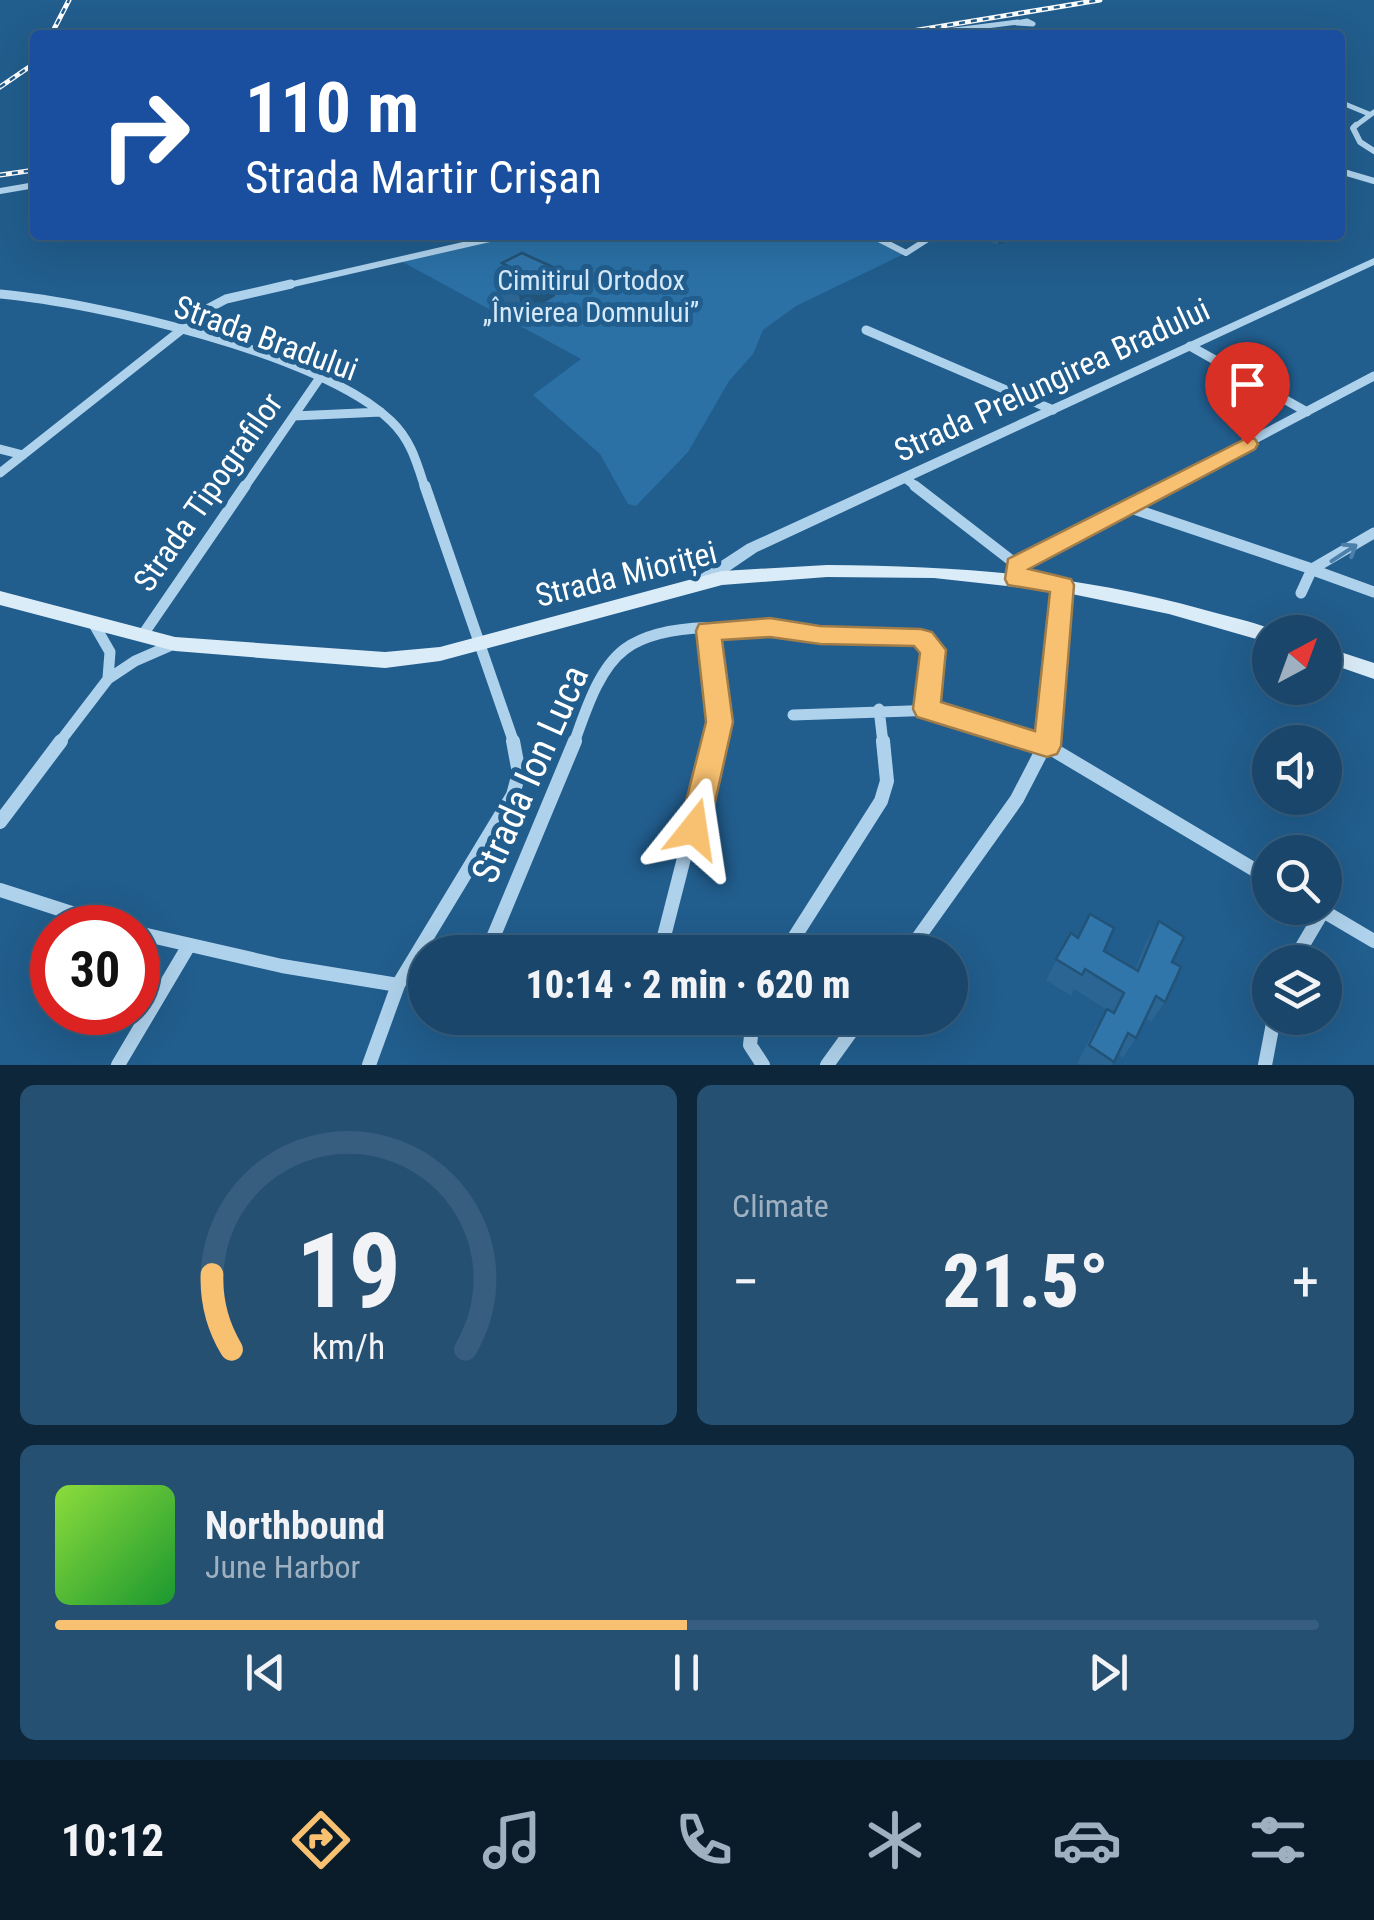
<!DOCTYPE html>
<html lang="en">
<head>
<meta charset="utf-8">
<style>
  :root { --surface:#19466a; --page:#265072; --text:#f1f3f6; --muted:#9fb1c1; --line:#375e7e; --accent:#f8c171 }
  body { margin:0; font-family:"Roboto Condensed",sans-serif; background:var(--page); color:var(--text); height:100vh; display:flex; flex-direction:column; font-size:38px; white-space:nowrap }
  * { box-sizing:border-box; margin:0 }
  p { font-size:32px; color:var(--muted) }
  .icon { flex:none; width:55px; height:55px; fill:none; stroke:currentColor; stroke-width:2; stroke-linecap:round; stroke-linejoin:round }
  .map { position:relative; height:1065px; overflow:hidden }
  .sheet { display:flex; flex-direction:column; gap:20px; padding:20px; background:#0e263a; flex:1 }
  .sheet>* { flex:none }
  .hud { position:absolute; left:30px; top:30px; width:1315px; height:210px; border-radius:10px; box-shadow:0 10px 40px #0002,0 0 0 2px var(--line); background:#1a4fa0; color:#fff; overflow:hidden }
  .needle { width:65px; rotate:41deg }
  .buttons { position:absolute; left:1252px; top:615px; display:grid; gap:20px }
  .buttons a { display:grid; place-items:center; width:90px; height:90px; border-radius:50%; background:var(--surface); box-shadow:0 10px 40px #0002,0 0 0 2px var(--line); font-size:50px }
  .speed { position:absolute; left:30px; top:905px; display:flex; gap:20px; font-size:50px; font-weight:700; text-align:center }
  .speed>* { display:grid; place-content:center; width:130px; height:130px; border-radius:50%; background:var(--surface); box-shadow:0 10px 40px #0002,0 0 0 2px var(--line); line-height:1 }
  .speed .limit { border:15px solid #d22; background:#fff; color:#111 }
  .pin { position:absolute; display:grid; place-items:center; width:85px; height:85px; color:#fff; margin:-102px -42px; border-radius:50% 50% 50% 0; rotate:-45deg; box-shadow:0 0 10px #0007 }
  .pin .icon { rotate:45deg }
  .me { position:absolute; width:110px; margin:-55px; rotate:15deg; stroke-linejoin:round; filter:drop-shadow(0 0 8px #0008) }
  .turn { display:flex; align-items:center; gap:35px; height:210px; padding:0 50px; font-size:45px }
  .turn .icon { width:130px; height:130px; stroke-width:2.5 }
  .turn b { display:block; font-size:70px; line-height:85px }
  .big { font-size:75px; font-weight:800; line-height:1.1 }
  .sheet .widget { flex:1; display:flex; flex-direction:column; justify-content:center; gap:15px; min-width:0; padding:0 35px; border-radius:15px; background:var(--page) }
  .sheet .dial { align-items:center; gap:0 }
  .dial svg { height:260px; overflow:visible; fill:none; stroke:var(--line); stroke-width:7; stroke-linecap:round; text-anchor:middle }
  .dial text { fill:var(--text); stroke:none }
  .song { display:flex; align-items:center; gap:30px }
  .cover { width:120px; height:120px; border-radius:15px; background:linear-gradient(135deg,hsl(90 70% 55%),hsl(130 70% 35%)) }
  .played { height:10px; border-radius:5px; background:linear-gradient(90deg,var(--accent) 50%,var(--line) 50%) }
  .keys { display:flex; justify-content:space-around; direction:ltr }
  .heat { display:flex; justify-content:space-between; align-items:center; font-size:55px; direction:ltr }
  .sheet .tiles { flex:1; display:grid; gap:20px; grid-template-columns:1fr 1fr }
  .widget:last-child { grid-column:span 2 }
  .trip { position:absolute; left:408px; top:935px; width:560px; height:100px; border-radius:50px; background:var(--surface); box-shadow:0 10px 40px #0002,0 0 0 2px var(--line); font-weight:800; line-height:100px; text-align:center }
  .dock { display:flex; height:160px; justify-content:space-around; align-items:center; background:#0a1c2a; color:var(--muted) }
  .dock .icon { width:70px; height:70px }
  .dock .active { color:var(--accent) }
  .dock b { font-size:45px; color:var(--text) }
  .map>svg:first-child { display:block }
  .green { fill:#2b71a6 }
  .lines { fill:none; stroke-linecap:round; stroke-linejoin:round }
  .minor-far4 { stroke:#afd2ec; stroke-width:5 }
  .minor-far3 { stroke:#afd2ec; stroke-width:6 }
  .minor-far2 { stroke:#afd2ec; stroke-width:9 }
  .minor-far1 { stroke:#afd2ec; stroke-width:11 }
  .minor { stroke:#afd2ec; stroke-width:14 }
  .tertiary { fill:#afd2ec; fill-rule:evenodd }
  .secondary { fill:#dbecf9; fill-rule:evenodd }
  .rail-casing { stroke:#fff; stroke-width:5 }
  .rail { stroke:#215d8d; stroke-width:2.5; stroke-dasharray:6; stroke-linecap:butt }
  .wall { fill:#2a6593 }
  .shaded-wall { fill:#225378 }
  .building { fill:#3176ab; stroke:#225378; stroke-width:2.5 }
  .oneway { stroke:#4c80aa }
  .route { fill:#f8c171; stroke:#a17d49; stroke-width:2.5 }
  .labels { text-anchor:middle; stroke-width:10; stroke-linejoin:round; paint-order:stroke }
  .far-park-label { font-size:28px; fill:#d5e9f9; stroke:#215d8d }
  .street-label { font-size:32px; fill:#fff; stroke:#215d8d }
  .near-street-label { font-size:38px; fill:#fff; stroke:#215d8d }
</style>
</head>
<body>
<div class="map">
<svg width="1374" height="1065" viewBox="0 0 1374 1065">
  <rect width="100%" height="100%" fill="#215d8d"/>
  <path class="green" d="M516 235H871L906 253 796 306 763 330 753 354 729 381 688 452 636 506 628 504 600 454 533 395 581 359 399 260Z"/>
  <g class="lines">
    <path class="minor-far4" d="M1027 21 1033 24 1017 23Z
      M915 35 1018 22
      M1340 102 1369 114
      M1354 127 1374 112"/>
    <path class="minor-far3" d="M1356 125 1353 128 1360 142 1374 151
      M1340 171 1374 181
      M0 191 35 185
      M871 235 906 253 934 235
      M280 287 507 235"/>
    <path class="minor-far2" d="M0 294C98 303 320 353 391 421 411 440 417 463 425 488
      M866 330 1053 410
      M1190 346 1307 412
      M294 416 381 412
      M0 449 23 455
      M0 473 209 308 226 299 291 284
      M905 478 918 488
      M244 488 319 379
      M1162 488 1374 376"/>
    <path class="minor-far1" d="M425 486 514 743
      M915 486 1017 565
      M1128 507 1312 569 1374 533
      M1313 570 1374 592
      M1017 579V565L1167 486
      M1301 593 1312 569
      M95 626 110 652 108 678
      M708 631 719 722 714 743
      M142 636 245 486
      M879 709 883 743
      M793 715 938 710 1039 743
      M59 743 108 679 135 661 174 644
      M574 743C585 713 598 669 625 649 673 614 774 631 830 635 866 638 903 627 934 651L927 709
      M1047 743 1062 585"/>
    <path class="minor" d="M1032 741 1047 746 1270 879
      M0 822 61 741
      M0 890 118 928
      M1318 908 1374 941
      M138 933 282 966 398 985
      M487 952 575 741
      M660 952 714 741
      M785 952 881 801 887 781 883 741
      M908 952 1017 799 1047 741
      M1293 962 1323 911
      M753 1018 750 1045 763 1065
      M118 1065 188 947
      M369 1065 398 985 513 795 519 773 513 741
      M827 1065 861 1018
      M1265 1065 1274 1018"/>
    <path class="tertiary" d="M1374 258V265L757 552 707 586H695L693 582 695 578 747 544Z"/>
    <path class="secondary" d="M827 565C958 566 1078 574 1205 610 1229 617 1257 622 1278 632H1270V643L1169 614 1062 592 934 578 827 577 722 585 440 661 385 668 175 651 0 605V591L175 637 385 652 440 647 722 571Z
      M1325 647 1374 663V679L1325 662Z"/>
    <defs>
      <path id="rail" d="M51 35 69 0
        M888 35 1100 0
        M0 87 35 63
        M0 175 35 170"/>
    </defs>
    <use href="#rail" class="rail-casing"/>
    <use href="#rail" class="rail"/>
  </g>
  <path class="wall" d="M972 235H1014L1013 239 998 245Z
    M502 263 555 268 557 289 554 291 555 296 522 316 501 304 498 283 504 280Z
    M1090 914 1104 951 1135 969 1146 942 1159 921 1172 962 1165 1002 1151 1022 1146 1018 1136 1038 1123 1058 1118 1054 1112 1065 1077 1064 1095 1028 1107 1010 1074 989 1071 996 1046 980 1071 933 1078 937Z"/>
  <path class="shaded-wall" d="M1000 235H1014L1013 239 998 245Z
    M555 268 557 289 554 291 555 296 522 316 519 294Z"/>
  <path class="building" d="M522 253 555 268 548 273 553 275 519 294 498 283 520 272 502 263Z
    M1090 914 1114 928 1104 951 1138 971 1159 921 1184 937 1172 962 1181 967 1165 1002 1156 996 1136 1038 1128 1033 1114 1062 1089 1045 1107 1009 1114 1013 1124 993 1085 969 1082 975 1056 959 1071 933 1078 938Z"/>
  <defs><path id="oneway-shaft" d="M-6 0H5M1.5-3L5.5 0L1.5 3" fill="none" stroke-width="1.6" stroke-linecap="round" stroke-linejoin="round" transform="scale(2.5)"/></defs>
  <use class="oneway" href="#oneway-shaft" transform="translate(1344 553) rotate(-33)"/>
  <path class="route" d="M1247 438 1255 439 1258 444 1255 449 1029 569 1071 579 1074 585 1061 746 1057 754 1047 757 917 717 913 709 920 653 914 646 820 644 770 637 722 640 733 722 709 829 704 838 694 842 684 838 679 829 706 722 696 631 699 624 770 618 820 626 921 629 932 632 946 650 941 702 1035 731 1050 592 1008 585 1005 579 1008 559Z"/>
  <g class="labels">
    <g class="far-park-label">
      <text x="591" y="290">Cimitirul Ortodox<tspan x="591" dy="32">„Învierea Domnului”</tspan></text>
    </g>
    <g class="street-label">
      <text transform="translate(266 338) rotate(20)" y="11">Strada Bradului</text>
      <text transform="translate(1052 380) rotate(-25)" y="11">Strada Prelungirea Bradului</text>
      <text transform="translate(208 492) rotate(-55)" y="11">Strada Tipografilor</text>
      <text transform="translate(626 574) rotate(-14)" y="11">Strada Mioriței</text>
    </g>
    <g class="near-street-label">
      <text transform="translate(530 774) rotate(-66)" y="13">Strada Ion Luca</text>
    </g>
  </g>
</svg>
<div class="buttons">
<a><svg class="needle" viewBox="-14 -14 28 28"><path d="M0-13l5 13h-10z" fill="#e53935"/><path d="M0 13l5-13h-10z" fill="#9fb1c1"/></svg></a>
<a><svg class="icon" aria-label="sound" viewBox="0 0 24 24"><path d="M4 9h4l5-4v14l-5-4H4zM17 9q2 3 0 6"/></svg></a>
<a><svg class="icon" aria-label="search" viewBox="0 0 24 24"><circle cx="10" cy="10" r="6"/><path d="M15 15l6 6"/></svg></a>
<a><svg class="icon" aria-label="layers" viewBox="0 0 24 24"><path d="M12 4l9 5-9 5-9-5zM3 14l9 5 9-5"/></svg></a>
</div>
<div class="speed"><div class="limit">30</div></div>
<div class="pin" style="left:1247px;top:444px;background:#d93025"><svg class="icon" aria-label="arrive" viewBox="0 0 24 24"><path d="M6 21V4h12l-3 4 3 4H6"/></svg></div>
<svg class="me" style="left:694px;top:829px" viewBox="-20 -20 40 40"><path d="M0-17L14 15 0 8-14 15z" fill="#f8c171" stroke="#fff" stroke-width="4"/></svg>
<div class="trip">10:14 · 2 min · 620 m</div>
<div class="hud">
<div class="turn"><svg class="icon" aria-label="right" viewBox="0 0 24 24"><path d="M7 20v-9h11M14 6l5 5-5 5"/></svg><div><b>110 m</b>Strada Martir Crișan</div></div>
</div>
</div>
<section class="sheet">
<div class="tiles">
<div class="widget dial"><svg viewBox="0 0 100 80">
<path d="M14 69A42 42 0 1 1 86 69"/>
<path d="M14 69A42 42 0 0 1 8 46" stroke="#f8c171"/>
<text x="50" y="56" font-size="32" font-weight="700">19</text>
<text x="50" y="72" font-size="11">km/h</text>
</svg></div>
<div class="widget"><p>Climate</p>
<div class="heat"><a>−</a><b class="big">21.5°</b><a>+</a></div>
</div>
<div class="widget">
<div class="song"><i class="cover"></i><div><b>Northbound</b><p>June Harbor</p></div></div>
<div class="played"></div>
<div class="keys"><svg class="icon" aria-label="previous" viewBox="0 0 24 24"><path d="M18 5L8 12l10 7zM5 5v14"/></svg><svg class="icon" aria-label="pause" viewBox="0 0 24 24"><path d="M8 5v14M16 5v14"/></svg><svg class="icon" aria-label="next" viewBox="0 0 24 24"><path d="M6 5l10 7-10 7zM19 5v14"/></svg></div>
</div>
</div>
</section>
<nav class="dock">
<b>10:12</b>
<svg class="icon active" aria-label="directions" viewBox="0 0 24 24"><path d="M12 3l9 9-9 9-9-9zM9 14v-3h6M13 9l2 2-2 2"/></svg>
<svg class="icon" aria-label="music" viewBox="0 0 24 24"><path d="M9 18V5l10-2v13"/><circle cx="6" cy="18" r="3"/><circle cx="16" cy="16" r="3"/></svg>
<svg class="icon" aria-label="phone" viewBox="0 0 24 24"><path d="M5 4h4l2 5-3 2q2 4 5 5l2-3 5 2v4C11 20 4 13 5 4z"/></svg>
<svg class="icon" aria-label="climate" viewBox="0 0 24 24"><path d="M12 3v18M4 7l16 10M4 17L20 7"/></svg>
<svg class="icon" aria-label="car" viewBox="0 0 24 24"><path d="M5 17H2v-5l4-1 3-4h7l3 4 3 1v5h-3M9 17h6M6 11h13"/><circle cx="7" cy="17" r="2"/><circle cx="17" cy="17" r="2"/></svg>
<svg class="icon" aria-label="filters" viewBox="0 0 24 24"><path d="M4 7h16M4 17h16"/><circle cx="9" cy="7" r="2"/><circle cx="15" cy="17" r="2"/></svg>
</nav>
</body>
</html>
